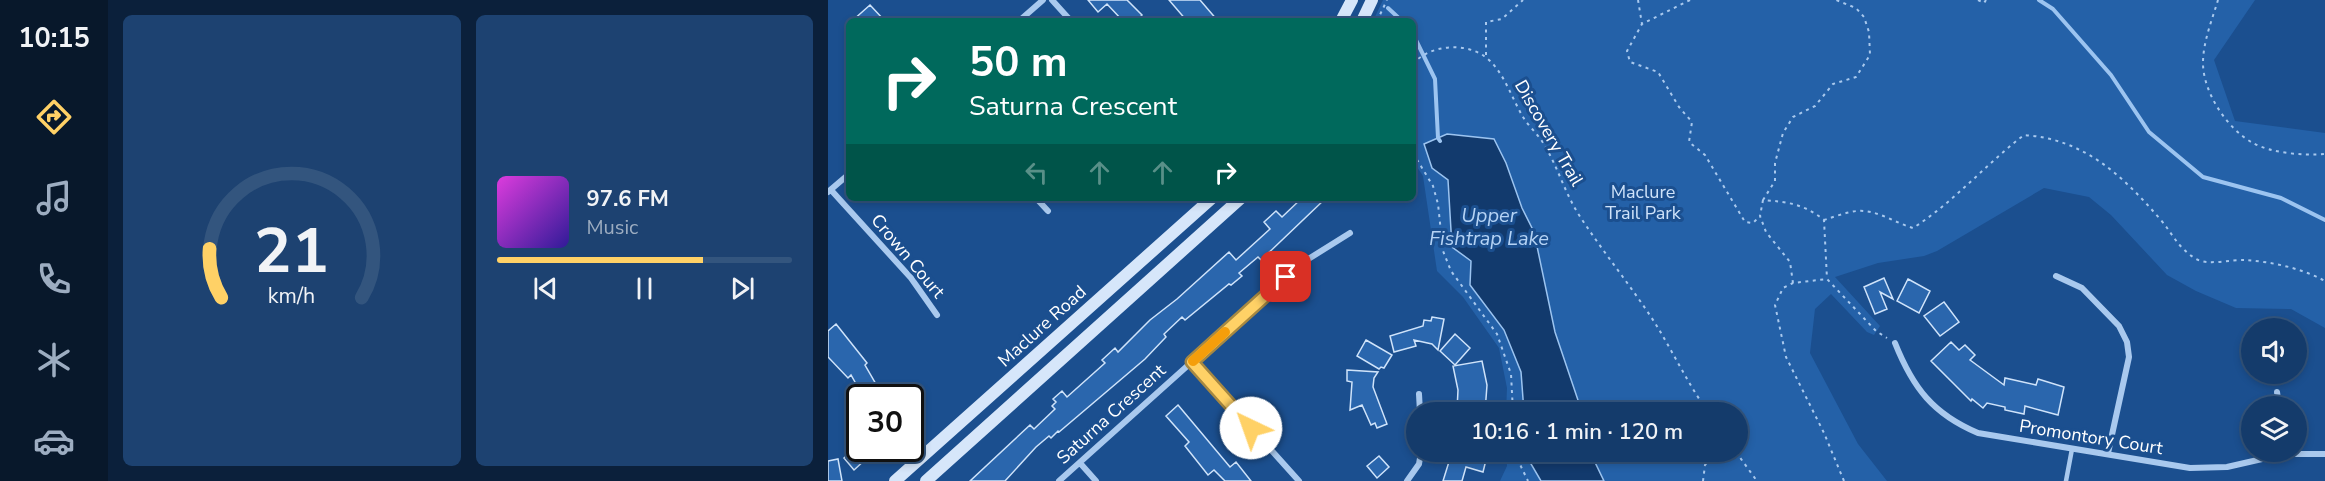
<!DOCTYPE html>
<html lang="en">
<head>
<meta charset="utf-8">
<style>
  :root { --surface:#143b6b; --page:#1d4271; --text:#f1f3f6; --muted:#9dadc1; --line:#33557e; --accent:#ffd166 }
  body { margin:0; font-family:"Nunito Sans",sans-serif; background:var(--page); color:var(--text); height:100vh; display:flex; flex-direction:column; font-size:22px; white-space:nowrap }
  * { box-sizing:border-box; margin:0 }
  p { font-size:20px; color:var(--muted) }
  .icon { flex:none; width:33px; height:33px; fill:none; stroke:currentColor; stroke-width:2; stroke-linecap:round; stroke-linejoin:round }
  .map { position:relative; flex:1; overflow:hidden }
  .panel { display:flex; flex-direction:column; gap:15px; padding:15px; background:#0b203b; width:720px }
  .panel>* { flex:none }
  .top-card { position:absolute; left:18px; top:18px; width:570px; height:183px; border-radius:9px; box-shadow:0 3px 9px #0003,0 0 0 2px var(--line); background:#00695c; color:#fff; overflow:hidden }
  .fabs { position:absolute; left:1413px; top:318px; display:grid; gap:12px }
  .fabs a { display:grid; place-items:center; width:66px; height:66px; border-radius:50%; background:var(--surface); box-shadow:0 3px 9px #0003,0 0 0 2px var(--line); font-size:30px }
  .speed { position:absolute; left:18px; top:384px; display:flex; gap:12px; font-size:30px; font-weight:700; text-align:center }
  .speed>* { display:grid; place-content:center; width:78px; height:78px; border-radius:50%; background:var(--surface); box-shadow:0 3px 9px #0003,0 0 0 2px var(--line); line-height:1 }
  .speed .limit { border:3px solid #111; border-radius:9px; background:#fff; color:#111 }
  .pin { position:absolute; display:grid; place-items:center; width:51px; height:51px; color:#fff; margin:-26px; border-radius:12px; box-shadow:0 3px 9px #0006 }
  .me { position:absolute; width:66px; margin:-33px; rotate:318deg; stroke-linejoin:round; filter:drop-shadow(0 0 4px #0008) }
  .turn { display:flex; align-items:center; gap:21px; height:126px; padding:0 24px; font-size:27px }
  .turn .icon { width:78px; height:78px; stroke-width:2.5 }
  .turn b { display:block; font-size:42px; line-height:51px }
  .lanes { display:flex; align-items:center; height:57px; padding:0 24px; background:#0003; justify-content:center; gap:30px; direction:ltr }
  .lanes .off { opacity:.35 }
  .panel .card { flex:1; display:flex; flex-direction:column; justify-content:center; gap:9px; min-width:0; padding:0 21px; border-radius:9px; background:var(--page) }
  .panel .dial { align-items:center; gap:0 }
  .dial svg { height:156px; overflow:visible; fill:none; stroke:var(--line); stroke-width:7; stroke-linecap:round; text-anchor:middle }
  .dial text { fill:var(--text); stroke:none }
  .song { display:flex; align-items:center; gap:18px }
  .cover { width:72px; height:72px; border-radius:9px; background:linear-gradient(135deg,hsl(300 70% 55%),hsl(250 70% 35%)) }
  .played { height:6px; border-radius:3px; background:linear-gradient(90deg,var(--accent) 70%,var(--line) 70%) }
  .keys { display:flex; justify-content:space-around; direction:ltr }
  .panel .tiles { flex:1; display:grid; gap:15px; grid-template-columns:repeat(2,1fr) }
  .trip { position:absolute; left:578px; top:402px; width:342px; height:60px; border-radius:30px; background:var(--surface); box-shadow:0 3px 9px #0003,0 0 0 2px var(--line); font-weight:600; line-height:60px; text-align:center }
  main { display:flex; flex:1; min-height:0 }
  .menu { display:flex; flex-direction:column; width:108px; justify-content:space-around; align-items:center; background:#08182b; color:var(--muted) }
  .menu .icon { width:42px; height:42px }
  .menu .active { color:var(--accent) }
  .menu b { font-size:27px; color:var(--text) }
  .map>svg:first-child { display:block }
  .green { fill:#2461a8 }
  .water { fill:#123a6d; stroke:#9cc4f0; stroke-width:1.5 }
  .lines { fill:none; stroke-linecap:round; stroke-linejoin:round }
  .stream { stroke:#9cc4f0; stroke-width:4 }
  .building { fill:#2a66ad; stroke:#cfe3fa; stroke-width:1.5 }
  .path { stroke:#a9c9ee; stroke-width:2; stroke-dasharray:3 4.5; stroke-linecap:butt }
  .lane { stroke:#a9c9ee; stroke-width:4.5 }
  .street { stroke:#a9c9ee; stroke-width:6 }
  .secondary { stroke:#d6e6fa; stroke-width:12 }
  .route-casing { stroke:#a68842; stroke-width:15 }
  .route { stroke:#ffd166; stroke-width:10 }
  .slow { stroke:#f59e0b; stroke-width:10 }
  .labels { text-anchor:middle; stroke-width:6; stroke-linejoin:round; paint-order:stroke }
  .street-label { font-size:18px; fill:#fff; stroke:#1b4f8f }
  .park-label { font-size:18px; fill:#cfe3fa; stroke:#1b4f8f }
  .water-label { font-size:20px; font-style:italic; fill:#b5d3f5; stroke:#1b4f8f }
</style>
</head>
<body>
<main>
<nav class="menu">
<b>10:15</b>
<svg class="icon active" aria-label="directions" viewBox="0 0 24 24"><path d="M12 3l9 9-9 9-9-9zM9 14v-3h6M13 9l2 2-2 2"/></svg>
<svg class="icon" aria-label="music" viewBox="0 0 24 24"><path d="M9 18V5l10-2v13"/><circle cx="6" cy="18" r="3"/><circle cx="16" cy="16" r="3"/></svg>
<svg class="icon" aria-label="phone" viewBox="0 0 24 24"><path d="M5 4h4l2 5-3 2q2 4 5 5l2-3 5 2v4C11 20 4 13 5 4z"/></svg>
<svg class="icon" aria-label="climate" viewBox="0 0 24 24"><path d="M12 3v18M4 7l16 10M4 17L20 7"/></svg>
<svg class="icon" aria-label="car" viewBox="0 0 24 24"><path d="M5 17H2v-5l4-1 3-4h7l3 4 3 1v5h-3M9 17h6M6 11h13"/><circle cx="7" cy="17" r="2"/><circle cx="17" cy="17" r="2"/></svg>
</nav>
<section class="panel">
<div class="tiles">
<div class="card dial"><svg viewBox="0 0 100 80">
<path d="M14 69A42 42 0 1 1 86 69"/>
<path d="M14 69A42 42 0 0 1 8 44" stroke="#ffd166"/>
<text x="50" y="56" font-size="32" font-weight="700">21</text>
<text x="50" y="72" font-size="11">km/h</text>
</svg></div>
<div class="card">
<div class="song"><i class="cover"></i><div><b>97.6 FM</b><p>Music</p></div></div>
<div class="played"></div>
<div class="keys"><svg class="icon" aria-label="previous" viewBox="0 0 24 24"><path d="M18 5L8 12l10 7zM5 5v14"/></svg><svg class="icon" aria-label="pause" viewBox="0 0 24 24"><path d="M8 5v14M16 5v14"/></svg><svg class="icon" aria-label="next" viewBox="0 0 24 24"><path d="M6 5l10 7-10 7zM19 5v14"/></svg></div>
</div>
</div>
</section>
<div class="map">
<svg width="1497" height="481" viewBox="0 0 1497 481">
  <rect width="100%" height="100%" fill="#1b4f8f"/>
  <path class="green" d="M555 0H1427L1386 60 1407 121 1497 133V328L1463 309 1408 308 1368 291 1339 275 1283 215 1261 197 1216 188 1109 251 1096 256 1050 263 1007 277 1052 326 1046 335 1039 332 1003 294 987 309 982 353 1030 444 1059 481H672L679 466 678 452H909V412H678L679 388 671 348 635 297 609 271 595 176 585 161V21H545Z"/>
  <path class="water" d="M619 134 666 139 678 163 694 208 706 232 727 332 754 412H696L693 372 676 330 642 285 643 261 624 247 620 180 604 168 596 144Z
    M696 452H762L776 481H713Z"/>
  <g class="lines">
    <path class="stream" d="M1211 0 1225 9 1283 75 1321 132 1375 177 1453 198 1497 220
      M560 8 574 21
      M585 34 607 79 610 138 612 141"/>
  </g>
  <path class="building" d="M260 0H299L314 15 308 21H295L279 4 270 12Z
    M341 0H372L390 21H359Z
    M42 5 57 21H24Z
    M474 198H498L433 260 430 257 411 273 414 276 403 285 401 284 357 320 354 317 336 334 338 337 317 359 231 432 230 431 223 438 221 436 208 447 177 481H142L202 425 206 429 227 409 224 406 228 402 225 399 234 391 239 397 277 363 274 360 287 348 290 352 322 320 349 299 401 252 408 260 442 229 436 222 448 211 454 217Z
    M1056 278 1065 299 1052 292 1059 309 1047 314 1036 287Z
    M1080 279 1102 291 1091 313 1069 301Z
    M1116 302 1131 322 1112 336 1096 316Z
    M604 317 616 319 610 350 604 344 586 340 588 346 566 352 562 336 595 326 596 320 603 321Z
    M8 324 39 363 37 365 56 398H36L23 375 20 378 0 357V331Z
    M627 334 642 348 627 365 612 351Z
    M538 340 564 355 556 368 553 367 551 369 529 356Z
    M1123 342 1131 350 1137 345 1147 355 1142 360 1176 385 1177 378 1208 385 1210 379 1236 387 1230 415 1197 406 1196 414 1177 410V407L1159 403 1155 408 1144 399 1143 401 1103 361Z
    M654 361 659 385 657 412 629 410 630 390 625 366Z
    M519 370 550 372 546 378 545 387 559 424 549 428 547 423 543 425 534 405 522 410 524 382 519 381Z
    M350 405 402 467 408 462 423 481H397L386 470 380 475 357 446 361 442 338 416Z
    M26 448H50L26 470 16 458Z
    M624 452H660L655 472 638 467 634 481H615Z
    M551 456 561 467 549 478 539 466Z
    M10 459 14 481H0V461Z"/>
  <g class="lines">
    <path class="path" d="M810 0 814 24
      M862 0 814 24 799 51 802 62 830 72 851 107 864 122 861 142 877 155 917 222 925 223 932 216
      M1150 0 1156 3 1158 0
      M1390 0C1384 20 1375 42 1375 63 1375 92 1399 129 1425 143 1443 153 1476 156 1497 154
      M549 21 559 0
      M658 55V22L674 19 695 0
      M585 64C601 45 636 42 656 56 675 69 683 97 695 117 701 127 711 135 717 146 730 168 737 193 751 215 775 252 803 286 827 323 845 352 860 384 880 412
      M585 153 605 186 610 204 615 251 623 271 669 334 683 374 685 412
      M935 200 947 181V163L955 133 965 117 987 106 1005 84 1028 77 1042 55 1041 32 1036 17 1028 8 1008 0
      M996 220C1006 217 1018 212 1029 211 1048 209 1067 223 1085 228 1126 202 1158 164 1196 135 1256 139 1294 175 1332 219 1345 234 1349 247 1368 259 1381 266 1403 259 1418 260 1444 262 1473 268 1497 281
      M965 283 962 262 938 232 932 216 935 200C960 202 976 204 996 220L999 279
      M686 452 700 481
      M908 452 929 481
      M875 481 877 465 888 452
      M1016 481 996 433 958 357 947 305 955 288 965 283 999 279 1048 331 1059 338"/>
    <path class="lane" d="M1238 481 1244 449"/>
    <path class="street" d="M224 0 243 21
      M191 21 215 0
      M3 190 83 278 109 315
      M0 192 21 174
      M208 198 220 211
      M1228 276 1254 288 1291 326 1299 342 1301 357 1280 453
      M1067 343C1085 388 1105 414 1150 433L1362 468 1399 467 1456 454H1497
      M364 362 471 481
      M1449 392 1451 406
      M591 394 592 412
      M252 463 268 481
      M231 481 474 263 522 233
      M579 481 591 464 593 452"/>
    <path class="secondary" d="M513 21 524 0
      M534 21 544 0
      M67 481 384 198
      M98 481 413 198"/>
  </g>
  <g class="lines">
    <defs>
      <path id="route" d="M423 428 364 362 458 277"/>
    </defs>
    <use href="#route" class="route-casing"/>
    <use href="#route" class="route"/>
    <path class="slow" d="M365 361 397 332"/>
  </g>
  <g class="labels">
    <g class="street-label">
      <text transform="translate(721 133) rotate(60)" y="6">Discovery Trail</text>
      <text transform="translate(80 256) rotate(50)" y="6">Crown Court</text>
      <text transform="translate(214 326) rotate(-42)" y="6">Maclure Road</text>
      <text transform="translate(283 414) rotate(-42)" y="6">Saturna Crescent</text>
      <text transform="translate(1263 437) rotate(9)" y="6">Promontory Court</text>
    </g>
    <g class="park-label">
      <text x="815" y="198">Maclure<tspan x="815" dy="21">Trail Park</tspan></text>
    </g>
    <g class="water-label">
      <text x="661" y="222">Upper<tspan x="661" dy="23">Fishtrap Lake</tspan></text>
    </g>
  </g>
</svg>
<div class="fabs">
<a><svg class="icon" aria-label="sound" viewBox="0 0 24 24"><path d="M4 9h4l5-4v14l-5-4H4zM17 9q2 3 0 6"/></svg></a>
<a><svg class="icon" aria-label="layers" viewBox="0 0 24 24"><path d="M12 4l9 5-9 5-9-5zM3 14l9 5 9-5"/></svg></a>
</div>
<div class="speed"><div class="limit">30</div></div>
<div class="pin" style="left:458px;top:277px;background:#d93025"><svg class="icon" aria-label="arrive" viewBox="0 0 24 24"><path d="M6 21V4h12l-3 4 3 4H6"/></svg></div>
<svg class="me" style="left:423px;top:428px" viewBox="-20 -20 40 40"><circle r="19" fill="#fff"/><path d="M0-13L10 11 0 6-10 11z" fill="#ffd166"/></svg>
<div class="trip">10:16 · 1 min · 120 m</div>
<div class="top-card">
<div class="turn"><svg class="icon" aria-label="right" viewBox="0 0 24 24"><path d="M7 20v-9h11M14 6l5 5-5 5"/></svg><div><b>50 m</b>Saturna Crescent</div></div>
<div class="lanes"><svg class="icon off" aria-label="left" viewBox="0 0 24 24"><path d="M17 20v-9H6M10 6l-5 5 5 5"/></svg><svg class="icon off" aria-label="ahead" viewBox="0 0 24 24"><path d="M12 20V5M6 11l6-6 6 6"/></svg><svg class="icon off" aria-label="ahead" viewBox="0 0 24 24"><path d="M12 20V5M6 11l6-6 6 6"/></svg><svg class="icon" aria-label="right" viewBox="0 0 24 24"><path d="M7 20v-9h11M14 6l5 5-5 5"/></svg></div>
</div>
</div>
</main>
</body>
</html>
